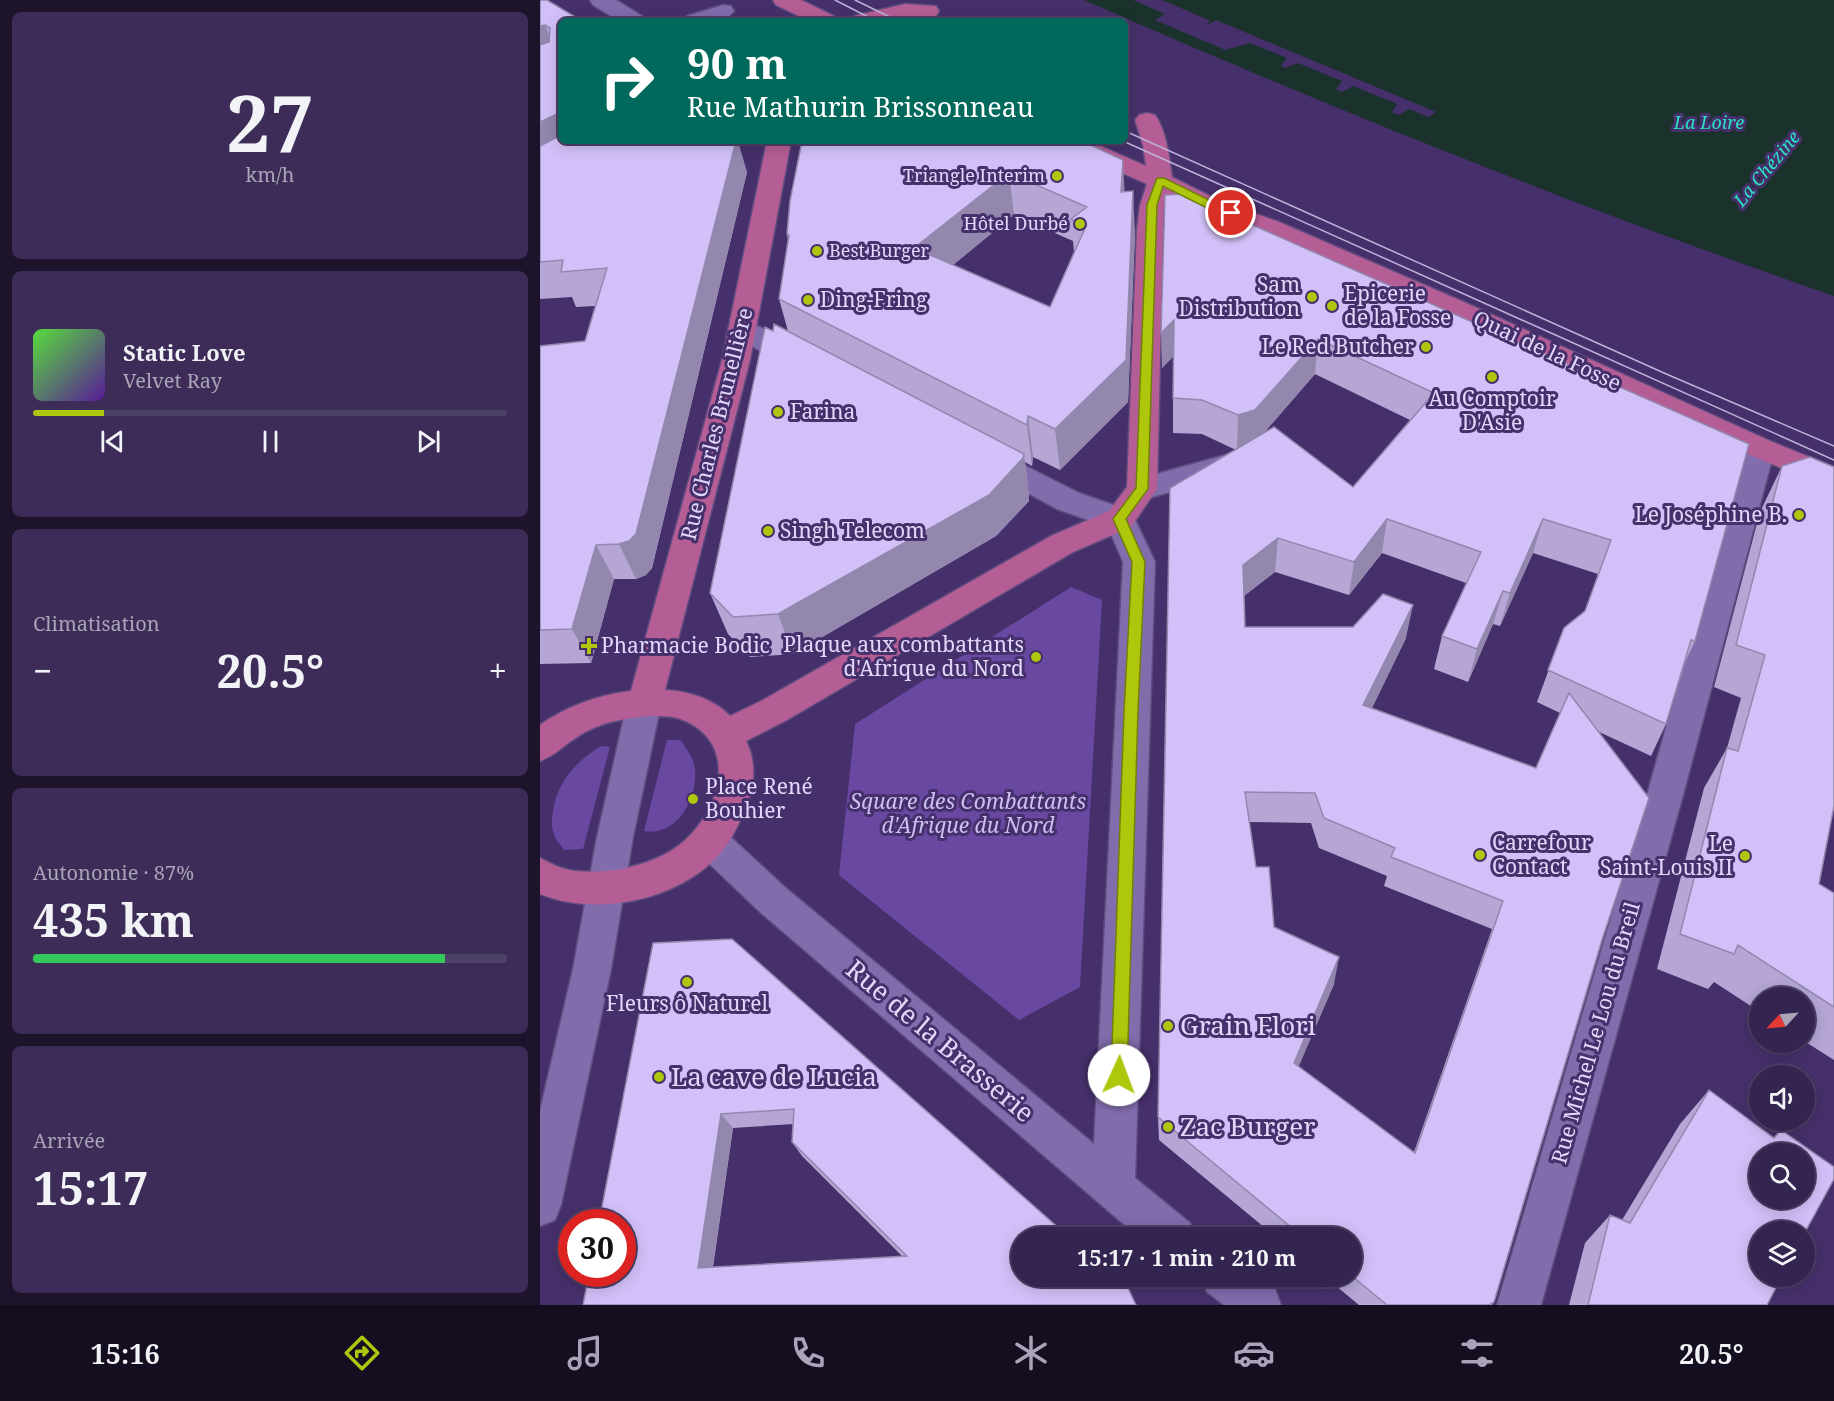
<!DOCTYPE html>
<html lang="fr">
<head>
<meta charset="utf-8">
<style>
  :root { --surface:#342450; --page:#3c2c57; --text:#f1f3f6; --muted:#a9a4b7; --line:#4e4167; --accent:#aec60c }
  body { margin:0; font-family:"Noto Serif",serif; background:var(--page); color:var(--text); height:100vh; display:flex; flex-direction:column; font-size:22px; white-space:nowrap }
  * { box-sizing:border-box; margin:0 }
  p { font-size:20px; color:var(--muted) }
  .icon { flex:none; width:33px; height:33px; fill:none; stroke:currentColor; stroke-width:2; stroke-linecap:round; stroke-linejoin:round }
  .map { position:relative; flex:1; overflow:hidden }
  .details { display:flex; flex-direction:column; gap:12px; padding:12px; background:#1d142c; width:540px }
  .details>* { flex:none }
  .guide { position:absolute; left:18px; top:18px; width:570px; height:126px; border-radius:9px; box-shadow:0 3px 15px #0003,0 0 0 2px var(--line); background:#00695c; color:#fff; overflow:hidden }
  .needle { width:39px; rotate:244deg }
  .fabs { position:absolute; left:1209px; top:987px; display:grid; gap:12px }
  .fabs a { display:grid; place-items:center; width:66px; height:66px; border-radius:50%; background:var(--surface); box-shadow:0 3px 15px #0003,0 0 0 2px var(--line); font-size:30px }
  .speed { position:absolute; left:18px; top:1209px; display:flex; gap:12px; font-size:30px; font-weight:700; text-align:center }
  .speed>* { display:grid; place-content:center; width:78px; height:78px; border-radius:50%; background:var(--surface); box-shadow:0 3px 15px #0003,0 0 0 2px var(--line); line-height:1 }
  .speed .limit { border:9px solid #d22; background:#fff; color:#111 }
  .pin { position:absolute; display:grid; place-items:center; width:51px; height:51px; color:#fff; margin:-26px; border:3px solid #fff; border-radius:50%; box-shadow:0 2px 6px #0007 }
  .me { position:absolute; width:66px; margin:-33px; rotate:2deg; stroke-linejoin:round; filter:drop-shadow(0 0 4px #0008) }
  .turn { display:flex; align-items:center; gap:21px; height:126px; padding:0 30px; font-size:27px }
  .turn .icon { width:78px; height:78px; stroke-width:2.5 }
  .turn b { display:block; font-size:42px; line-height:51px }
  .big { font-size:45px; font-weight:700; line-height:1.1 }
  .details .widget { flex:1; display:flex; flex-direction:column; justify-content:center; gap:9px; min-width:0; padding:0 21px; border-radius:9px; background:var(--page) }
  .details .dial { align-items:center; gap:0 }
  .dial b { font-size:78px; line-height:1 }
  .song { display:flex; align-items:center; gap:18px }
  .cover { width:72px; height:72px; border-radius:9px; background:linear-gradient(135deg,hsl(110 70% 55%),hsl(270 70% 35%)) }
  .played { height:6px; border-radius:3px; background:linear-gradient(90deg,var(--accent) 15%,var(--line) 15%) }
  .keys { display:flex; justify-content:space-around; direction:ltr }
  .heat { display:flex; justify-content:space-between; align-items:center; font-size:33px; direction:ltr }
  .charge { height:9px; border-radius:4px; background:linear-gradient(90deg,#34c759 87%,var(--line) 0) }
  .trip { position:absolute; left:471px; top:1227px; width:351px; height:60px; border-radius:30px; background:var(--surface); box-shadow:0 3px 15px #0003,0 0 0 2px var(--line); font-weight:700; line-height:60px; text-align:center }
  .dock { display:flex; height:96px; justify-content:space-around; align-items:center; background:#150e20; color:var(--muted) }
  .dock .icon { width:42px; height:42px }
  .dock .on { color:var(--accent) }
  .dock b { font-size:27px; color:var(--text) }
  main { display:flex; flex:1; min-height:0 }
  .map>svg:first-child { display:block }
  .green { fill:#6948a1 }
  .water { fill:#1b312c }
  .pier { fill:#46306b }
  .lines { fill:none; stroke-linecap:round; stroke-linejoin:round }
  .minor-casing { stroke:#5f4b7e; stroke-width:3 }
  .major-casing { stroke:#5f4b7e; stroke-width:3 }
  .minor { fill:#816cac; fill-rule:evenodd }
  .major { fill:#b55e96; fill-rule:evenodd }
  .tram { stroke:#beb2db; stroke-width:1.5 }
  .wall { fill:#b5a6d6; fill-rule:evenodd }
  .shaded-wall { fill:#9387ae }
  .building { fill:#d2c1f9; stroke:#9387ae; stroke-width:1.5; fill-rule:evenodd }
  .route { fill:#aec60c; stroke:#718108; stroke-width:1.5 }
  .poi-dot { fill:#aec60c; stroke:#46306b; stroke-width:2 }
  .labels { text-anchor:middle; stroke-width:6; stroke-linejoin:round; paint-order:stroke }
  .far-water-label { font-size:18px; font-style:italic; fill:#2ae1c3; stroke:#46306b }
  .far-poi-label { font-size:18px; fill:#e1d7fb; stroke:#46306b; text-anchor:end }
  .poi-label { font-size:21px; fill:#e1d7fb; stroke:#46306b; text-anchor:start }
  .street-label { font-size:21px; fill:#e1d7fb; stroke:#46306b }
  .park-label { font-size:21px; font-style:italic; fill:#cdbff1; stroke:#46306b }
  .near-poi-label { font-size:26px; fill:#e1d7fb; stroke:#46306b; text-anchor:start }
  .near-street-label { font-size:26px; fill:#e1d7fb; stroke:#46306b }
</style>
</head>
<body>
<main>
<section class="details">
<div class="widget dial"><b>27</b><p>km/h</p></div>
<div class="widget">
<div class="song"><i class="cover"></i><div><b>Static Love</b><p>Velvet Ray</p></div></div>
<div class="played"></div>
<div class="keys"><svg class="icon" aria-label="previous" viewBox="0 0 24 24"><path d="M18 5L8 12l10 7zM5 5v14"/></svg><svg class="icon" aria-label="pause" viewBox="0 0 24 24"><path d="M8 5v14M16 5v14"/></svg><svg class="icon" aria-label="next" viewBox="0 0 24 24"><path d="M6 5l10 7-10 7zM19 5v14"/></svg></div>
</div>
<div class="widget"><p>Climatisation</p>
<div class="heat"><a>−</a><b class="big">20.5°</b><a>+</a></div>
</div>
<div class="widget"><p>Autonomie · 87%</p><b class="big">435 km</b><div class="charge"></div></div>
<div class="widget"><p>Arrivée</p><b class="big">15:17</b></div>
</section>
<div class="map">
<svg width="1294" height="1305" viewBox="0 0 1294 1305">
  <rect width="100%" height="100%" fill="#46306b"/>
  <path class="green" d="M531 587 562 600 540 987 479 1020 299 875 315 724Z
    M127 740H140C147 749 153 757 155 769 158 798 137 837 104 831Z
    M61 746 70 747 43 849 24 850C21 845 15 840 14 834 11 828 12 818 13 811 18 780 35 763 61 746Z"/>
  <path class="water" d="M544 0H1294V296C1040 208 790 108 544 0Z"/>
  <path class="pier" d="M593 0H622L671 21 667 23 669 24 676 20 896 112 888 117 869 109 859 115 852 112 857 104 813 86 802 92 796 89 802 81 758 63 746 68 741 66 747 58 710 43 685 50 615 20 625 14Z"/>
  <g class="lines">
    <defs>
      <path id="minor" d="M50 0H76L102 16 105 21H79L53 5Z
        M183 5 191 6 194 11C184 25 159 21 144 21L147 16Z
        M202 320 212 323 271 354 275 361 271 368 261 370 251 368 192 335 188 329 192 323Z
        M1220 438 1230 441 1235 448 1143 795 1001 1305H957L1107 795 1205 448 1210 441Z
        M448 448 458 452 539 493 591 511 615 562 595 1178 650 1223 657 1238H600L221 913 156 851 151 840 156 829 169 824 182 829 247 889 554 1144 583 562 568 527 517 509 438 466 433 459 438 452Z
        M696 452 706 456 711 463 706 470 602 500 591 497 587 489 591 481Z
        M104 690 116 694 121 704 93 837 71 969 21 1205 15 1220 0 1226V1111L33 969 57 837 87 704 92 694Z
        M661 1276H719L735 1289 741 1305H684L667 1292Z"/>
      <path id="major" d="M233 0H261L294 16 297 21H269L236 5Z
        M365 4 396 6 399 11 396 16H365L347 21H311L314 16Z
        M607 113 615 115C627 132 629 157 632 177L680 201 739 222 926 303 1230 441 1294 467V490L1210 455 908 315 721 232 662 211 628 194 624 205 623 229 617 489 591 527 533 552 247 720 206 741C218 765 214 792 202 816 195 833 186 849 172 862 129 902 54 916 0 894V858C8 862 17 867 25 869 41 873 58 872 75 870 98 866 119 860 138 846 178 816 203 745 143 720 126 713 98 717 80 720 63 723 48 729 34 739 22 747 14 756 0 761V725C27 706 58 695 91 691L182 360 227 141H251L210 360 125 690C148 691 174 699 190 716L223 700 511 536 569 511 587 487 597 229 600 205 607 184 521 146 517 141H549L606 166 603 145 595 120 599 115Z"/>
    </defs>
    <use href="#minor" class="minor-casing"/>
    <use href="#major" class="major-casing"/>
    <use href="#minor" class="minor"/>
    <use href="#major" class="major"/>
    <path class="tram" d="M295 0 336 21
      M315 0 358 21
      M585 131 1124 373 1294 446
      M583 141 1294 460"/>
  </g>
  <path class="wall" d="M0 0H7L21 141 207 172 112 568 106 575 96 579H74L51 663 0 664V346L45 341 55 306 36 307 32 297 0 299Z
    M542 141 584 192 595 233 588 402 520 470 493 457 492 466 485 462 489 497V501L456 536 253 654 210 657 188 634 170 593 233 331H248L239 299 248 240 247 234ZM474 215 533 241 534 252 510 307 413 265Z
    M625 195 1209 444 1155 641 1146 660 1126 724 1111 756 1057 731 1062 940 954 1302 952 1305H819L784 1276H812V1238H737L619 1140 618 1117 696 450 662 434 633 433V356L622 368ZM775 374 870 420 813 487 723 434ZM842 553 926 583 902 636 894 669 928 682 953 624 960 626 993 553 1058 574 1045 611 1024 628 997 702 1020 713 996 768 832 708 866 638 705 627 704 596 735 572 809 595ZM709 822 771 823 779 848 847 876 844 886 952 929 874 1152 758 1067 794 984 734 927 716 867Z
    M1242 466 1279 884 1294 893V1060L1264 1041V998H1220V1012L1174 982 1168 989 1117 969 1164 788 1187 748 1201 698 1174 687 1220 512Z
    M113 943 596 1305H43ZM253 1124 252 1142 262 1156 363 1257 173 1267 193 1128Z
    M1169 1090 1233 1138 1241 1130 1227 1305H1029L1045 1243 1070 1215 1082 1220 1140 1124Z"/>
  <path class="shaded-wall" d="M5 25 19 60 0 66V26Z
    M21 112V141L0 165V122Z
    M196 141H198L207 172 112 568 106 575 96 579 79 544Z
    M583 160 585 202 581 192Z
    M469 173 474 215 382 290 374 248Z
    M593 191 595 233 588 402 520 470 515 429Z
    M634 320 635 355 622 368 621 333Z
    M778 339 775 374 713 445 697 450 698 415Z
    M488 416 493 457 492 466 487 425Z
    M484 454 489 497V501L456 536 253 654 238 614Z
    M847 519 842 553 809 595 814 562Z
    M1003 519 993 553 960 626 970 593Z
    M738 538 735 572 701 598 703 565Z
    M56 545 74 579 51 663 32 629Z
    M963 591 953 624 928 682 937 649Z
    M873 605 866 638 818 736 823 705Z
    M799 957 794 984 750 1087 754 1063Z
    M181 1114 193 1128 171 1279 158 1268Z"/>
  <path class="building" d="M0 0H7L42 21H21V112L0 122V45L9 42 10 28 5 25 0 26Z
    M21 135V141H196L96 534 89 541 79 544 56 545 32 629 0 630V346L45 341 67 268 21 272 23 260 0 262V146Z
    M262 141H542L583 160 581 192 593 191 586 360 515 429 488 416 487 425 239 299 249 235 247 234 250 201ZM469 173 547 207 531 219 546 226 510 307 374 248Z
    M642 194 1209 444 1155 641 1151 640 1126 724 1008 670 1024 628 1045 611 1071 540 1003 519 970 593 963 591 937 649 902 636 941 552 847 519 814 562 738 538 703 565 705 627H813L843 594 873 605 823 705 996 768 1029 693 1109 798 1062 940 954 1302 949 1305H847L812 1276V1238H764L618 1117 630 488 734 427 813 487 894 393 778 339 715 410 698 415 662 400 633 398 634 320 621 333 625 195ZM705 792 775 793 784 818 855 848 851 857 963 901 875 1153 754 1063 799 957 734 927 729 867H716Z
    M234 324 484 454 483 458 449 495 238 614 193 617 170 593 225 327 233 331Z
    M1270 457 1294 467V806L1279 884 1294 893V1007L1198 945 1194 954 1140 934 1187 748 1198 751 1225 655 1196 645 1242 466Z
    M192 939 530 1238H482V1276H575L589 1290 596 1305H43L49 1274H82V1222H59L113 943ZM254 1109 252 1142 367 1256 158 1268 181 1114Z
    M1169 1090 1234 1138 1241 1130 1294 1167V1179L1264 1234V1232H1220V1276H1242L1227 1305H1048L1070 1215 1090 1223ZM1220 1154H1264V1198H1220Z"/>
  <path class="route" d="M617 178H624L696 213 691 216 667 208 623 186 617 205 608 489 586 519 605 562 598 711 587 1075 585 1081 579 1083 573 1081 571 1075 584 711 592 562 573 519 596 488 607 205Z"/>
  <g class="poi-dot">
    <circle cx="517" cy="176" r="6"/>
    <circle cx="540" cy="224" r="6"/>
    <circle cx="277" cy="251" r="6"/>
    <circle cx="772" cy="297" r="6"/>
    <circle cx="268" cy="300" r="6"/>
    <circle cx="792" cy="306" r="6"/>
    <circle cx="886" cy="347" r="6"/>
    <circle cx="952" cy="377" r="6"/>
    <circle cx="238" cy="412" r="6"/>
    <circle cx="1259" cy="515" r="6"/>
    <circle cx="228" cy="531" r="6"/>
    <path d="M46 637h6v6h6v6h-6v6h-6v-6h-6v-6h6z"/>
    <circle cx="496" cy="657" r="6"/>
    <circle cx="153" cy="799" r="6"/>
    <circle cx="940" cy="855" r="6"/>
    <circle cx="1205" cy="856" r="6"/>
    <circle cx="147" cy="982" r="6"/>
    <circle cx="628" cy="1026" r="6"/>
    <circle cx="119" cy="1077" r="6"/>
    <circle cx="628" cy="1127" r="6"/>
  </g>
  <g class="labels">
    <g class="far-water-label">
      <text x="1169" y="129">La Loire</text>
      <text transform="translate(1227 169) rotate(-50)" y="6">La Chézine</text>
    </g>
    <g class="far-poi-label">
      <text x="505" y="182">Triangle Interim</text>
      <text x="528" y="230">Hôtel Durbé</text>
      <text x="289" y="257" text-anchor="start">Best Burger</text>
    </g>
    <g class="poi-label">
      <text x="760" y="292" text-anchor="end">Sam<tspan x="760" dy="24">Distribution</tspan></text>
      <text x="804" y="301">Epicerie<tspan x="804" dy="24">de la Fosse</tspan></text>
      <text x="280" y="307">Ding-Fring</text>
      <text x="874" y="354" text-anchor="end">Le Red Butcher</text>
      <text x="952" y="406" text-anchor="middle">Au Comptoir<tspan x="952" dy="24">D'Asie</tspan></text>
      <text x="250" y="419">Farina</text>
      <text x="1247" y="522" text-anchor="end">Le Joséphine B.</text>
      <text x="240" y="538">Singh Telecom</text>
      <text x="484" y="652" text-anchor="end">Plaque aux combattants<tspan x="484" dy="24">d'Afrique du Nord</tspan></text>
      <text x="61" y="653">Pharmacie Bodic</text>
      <text x="165" y="794">Place René<tspan x="165" dy="24">Bouhier</tspan></text>
      <text x="952" y="850">Carrefour<tspan x="952" dy="24">Contact</tspan></text>
      <text x="1193" y="851" text-anchor="end">Le<tspan x="1193" dy="24">Saint-Louis II</tspan></text>
      <text x="147" y="1011" text-anchor="middle">Fleurs ô Naturel</text>
    </g>
    <g class="street-label">
      <text transform="translate(1007 351) rotate(25)" y="7">Quai de la Fosse</text>
      <text transform="translate(177 424) rotate(-76)" y="7">Rue Charles Brunellière</text>
      <text transform="translate(1056 1033) rotate(-74)" y="7">Rue Michel Le Lou du Breil</text>
    </g>
    <g class="park-label">
      <text x="428" y="809">Square des Combattants<tspan x="428" dy="24">d'Afrique du Nord</tspan></text>
    </g>
    <g class="near-poi-label">
      <text x="640" y="1035">Grain Flori</text>
      <text x="131" y="1086">La cave de Lucia</text>
      <text x="640" y="1136">Zac Burger</text>
    </g>
    <g class="near-street-label">
      <text transform="translate(400 1041) rotate(40)" y="9">Rue de la Brasserie</text>
    </g>
  </g>
</svg>
<div class="fabs">
<a><svg class="needle" viewBox="-14 -14 28 28"><path d="M0-13l5 13h-10z" fill="#e53935"/><path d="M0 13l5-13h-10z" fill="#a9a4b7"/></svg></a>
<a><svg class="icon" aria-label="sound" viewBox="0 0 24 24"><path d="M4 9h4l5-4v14l-5-4H4zM17 9q2 3 0 6"/></svg></a>
<a><svg class="icon" aria-label="search" viewBox="0 0 24 24"><circle cx="10" cy="10" r="6"/><path d="M15 15l6 6"/></svg></a>
<a><svg class="icon" aria-label="layers" viewBox="0 0 24 24"><path d="M12 4l9 5-9 5-9-5zM3 14l9 5 9-5"/></svg></a>
</div>
<div class="speed"><div class="limit">30</div></div>
<div class="pin" style="left:691px;top:213px;background:#d93025"><svg class="icon" aria-label="arrive" viewBox="0 0 24 24"><path d="M6 21V4h12l-3 4 3 4H6"/></svg></div>
<svg class="me" style="left:579px;top:1075px" viewBox="-20 -20 40 40"><circle r="19" fill="#fff"/><path d="M0-13L10 11 0 6-10 11z" fill="#aec60c"/></svg>
<div class="trip">15:17 · 1 min · 210 m</div>
<div class="guide">
<div class="turn"><svg class="icon" aria-label="right" viewBox="0 0 24 24"><path d="M7 20v-9h11M14 6l5 5-5 5"/></svg><div><b>90 m</b>Rue Mathurin Brissonneau</div></div>
</div>
</div>
</main>
<nav class="dock">
<b>15:16</b>
<svg class="icon on" aria-label="directions" viewBox="0 0 24 24"><path d="M12 3l9 9-9 9-9-9zM9 14v-3h6M13 9l2 2-2 2"/></svg>
<svg class="icon" aria-label="music" viewBox="0 0 24 24"><path d="M9 18V5l10-2v13"/><circle cx="6" cy="18" r="3"/><circle cx="16" cy="16" r="3"/></svg>
<svg class="icon" aria-label="phone" viewBox="0 0 24 24"><path d="M5 4h4l2 5-3 2q2 4 5 5l2-3 5 2v4C11 20 4 13 5 4z"/></svg>
<svg class="icon" aria-label="climate" viewBox="0 0 24 24"><path d="M12 3v18M4 7l16 10M4 17L20 7"/></svg>
<svg class="icon" aria-label="car" viewBox="0 0 24 24"><path d="M5 17H2v-5l4-1 3-4h7l3 4 3 1v5h-3M9 17h6M6 11h13"/><circle cx="7" cy="17" r="2"/><circle cx="17" cy="17" r="2"/></svg>
<svg class="icon" aria-label="filters" viewBox="0 0 24 24"><path d="M4 7h16M4 17h16"/><circle cx="9" cy="7" r="2"/><circle cx="15" cy="17" r="2"/></svg>
<b>20.5°</b>
</nav>
</body>
</html>
